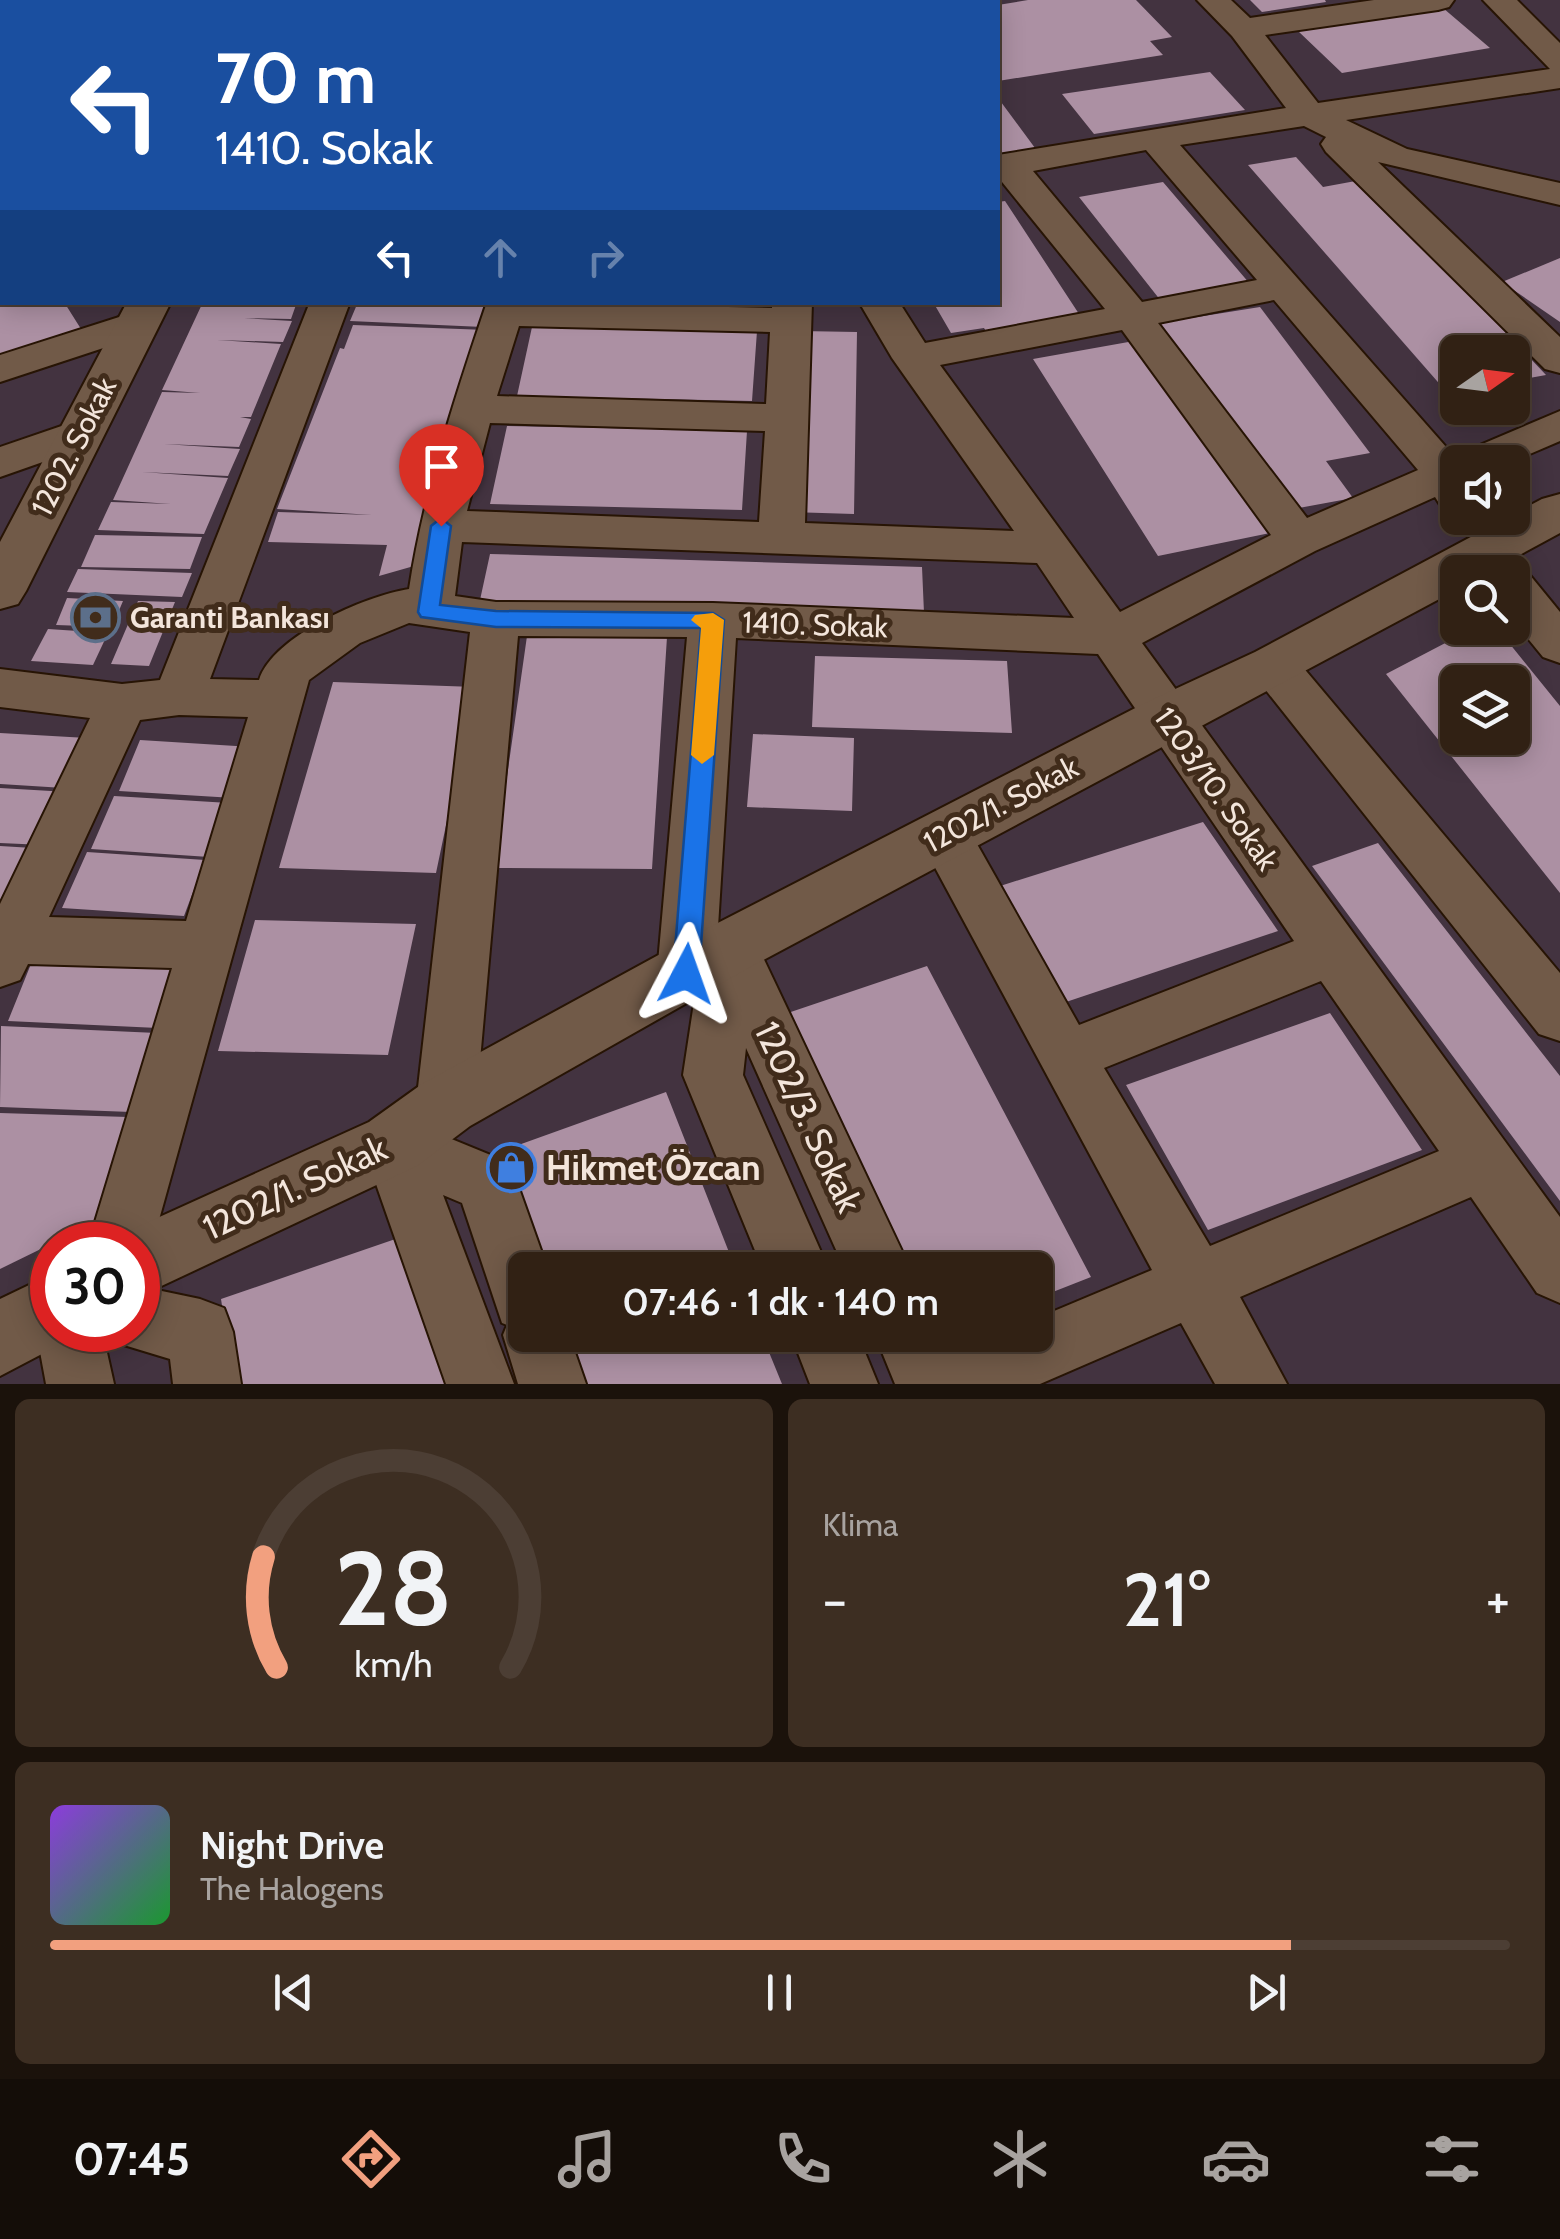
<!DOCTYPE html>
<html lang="tr">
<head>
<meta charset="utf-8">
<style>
  :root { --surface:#312114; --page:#3d2e22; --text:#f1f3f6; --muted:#a8a3a0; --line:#4c3e34; --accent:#f2a07f }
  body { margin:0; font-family:Cabin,sans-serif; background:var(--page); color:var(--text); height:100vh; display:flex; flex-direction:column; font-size:38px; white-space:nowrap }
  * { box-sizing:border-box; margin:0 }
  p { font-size:32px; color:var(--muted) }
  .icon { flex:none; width:55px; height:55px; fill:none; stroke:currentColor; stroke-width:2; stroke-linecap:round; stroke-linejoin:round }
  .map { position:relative; height:1384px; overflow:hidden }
  .sheet { display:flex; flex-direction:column; gap:15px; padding:15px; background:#1b120b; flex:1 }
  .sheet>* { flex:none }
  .top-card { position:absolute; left:0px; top:0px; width:1000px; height:305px; box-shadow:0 5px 25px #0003,0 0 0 2px var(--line); background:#1a4fa0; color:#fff; overflow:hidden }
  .needle { width:65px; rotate:76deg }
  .fabs { position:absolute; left:1440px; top:335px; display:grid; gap:20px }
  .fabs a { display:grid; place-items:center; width:90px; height:90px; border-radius:15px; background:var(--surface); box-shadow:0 5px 25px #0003,0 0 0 2px var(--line); font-size:50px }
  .speed { position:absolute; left:30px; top:1222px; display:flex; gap:20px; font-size:50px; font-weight:700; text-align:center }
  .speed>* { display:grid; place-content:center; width:130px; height:130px; border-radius:50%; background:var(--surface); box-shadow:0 5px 25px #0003,0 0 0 2px var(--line); line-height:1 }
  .speed .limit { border:15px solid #d22; background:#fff; color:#111 }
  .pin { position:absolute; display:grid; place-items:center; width:85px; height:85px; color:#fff; margin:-102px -42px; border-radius:50% 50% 50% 0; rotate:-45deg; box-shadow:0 0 10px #0007 }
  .pin .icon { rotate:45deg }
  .me { position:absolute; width:110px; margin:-55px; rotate:4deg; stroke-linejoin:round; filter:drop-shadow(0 0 8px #0008) }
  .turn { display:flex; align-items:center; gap:35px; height:210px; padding:0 50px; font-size:45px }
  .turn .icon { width:130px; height:130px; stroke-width:2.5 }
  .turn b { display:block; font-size:70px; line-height:85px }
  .lanes { display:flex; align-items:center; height:95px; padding:0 50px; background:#0003; justify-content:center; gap:50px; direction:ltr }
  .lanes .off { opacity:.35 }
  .big { font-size:75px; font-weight:600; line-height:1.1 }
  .sheet .card { flex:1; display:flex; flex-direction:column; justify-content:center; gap:15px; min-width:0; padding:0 35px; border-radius:15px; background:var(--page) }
  .sheet .dial { align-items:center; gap:0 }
  .dial svg { height:260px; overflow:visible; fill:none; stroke:var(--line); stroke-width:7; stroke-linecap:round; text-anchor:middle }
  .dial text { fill:var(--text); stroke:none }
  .song { display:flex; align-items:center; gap:30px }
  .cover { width:120px; height:120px; border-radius:15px; background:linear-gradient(135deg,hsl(270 70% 55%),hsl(130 70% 35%)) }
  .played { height:10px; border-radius:5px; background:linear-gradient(90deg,var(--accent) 85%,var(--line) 85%) }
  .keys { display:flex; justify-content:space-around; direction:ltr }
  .heat { display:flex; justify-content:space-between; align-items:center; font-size:55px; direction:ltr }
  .sheet .tiles { flex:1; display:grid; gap:15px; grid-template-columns:1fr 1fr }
  .card:last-child { grid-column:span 2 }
  .trip { position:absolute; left:508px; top:1252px; width:545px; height:100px; border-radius:15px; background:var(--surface); box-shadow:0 5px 25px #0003,0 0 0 2px var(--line); font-weight:600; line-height:100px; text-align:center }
  .tabs { display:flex; height:160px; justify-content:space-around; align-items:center; background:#140d08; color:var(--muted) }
  .tabs .icon { width:70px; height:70px }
  .tabs .on { color:var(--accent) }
  .tabs b { font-size:45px; color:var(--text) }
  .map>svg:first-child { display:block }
  .commercial { fill:#433340; fill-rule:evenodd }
  .building { fill:#ac90a3; fill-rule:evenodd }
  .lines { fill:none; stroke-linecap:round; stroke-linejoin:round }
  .street-casing { stroke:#271404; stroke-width:4 }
  .secondary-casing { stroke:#271404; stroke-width:4 }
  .street { fill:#715a48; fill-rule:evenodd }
  .secondary { fill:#715a48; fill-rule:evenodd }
  .route { fill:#1a73e8; stroke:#114b97; stroke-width:2.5 }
  .slow { fill:#f59e0b }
  .labels { text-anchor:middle; stroke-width:10; stroke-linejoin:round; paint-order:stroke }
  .street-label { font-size:30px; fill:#f3e5db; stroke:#412c1b }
  .poi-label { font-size:30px; font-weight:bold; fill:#f3e5db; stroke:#412c1b; text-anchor:start }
  .near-street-label { font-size:35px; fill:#f3e5db; stroke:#412c1b }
  .near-poi-label { font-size:35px; font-weight:bold; fill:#f3e5db; stroke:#412c1b; text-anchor:start }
</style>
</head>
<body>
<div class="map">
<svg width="1560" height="1384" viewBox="0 0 1560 1384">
  <rect width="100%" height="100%" fill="#412c1b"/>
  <path class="commercial" d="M0 0H1560V1384H0ZM2 2H998V302H2ZM1458 352H1512V408H1458ZM1458 462H1512V518H1458ZM1458 572H1512V628H1458ZM1458 682H1512V738H1458ZM52 1245H138V1330H52ZM525 1270H1035V1335H525Z"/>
  <path class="building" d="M1028 0H1136L1172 37 1150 41 1163 55 998 81V5Z
    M1250 0H1325L1326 2 1262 12Z
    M1443 8 1490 48 1342 73 1298 31Z
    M1210 72 1245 110 1094 134 1062 94Z
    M998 102H1001L1035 148 998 154Z
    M1296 157 1323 187 1361 180 1546 375 1512 381V352H1458V405L1248 165Z
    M1163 182 1250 284 1161 301 1079 197Z
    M1005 201 1081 317 987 333 984 328 951 333 933 302H998V202Z
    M1560 258V322L1502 282Z
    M0 302H64L81 329 0 356Z
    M203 302H297L291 319 244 318 292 321 283 342 217 340 281 344 251 417H240L251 419 239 447 164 444 240 449 228 476 142 472 228 478 204 534 98 530 111 502 171 504 113 500 162 392 200 393 162 390Z
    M358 302H442L490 304 483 327 350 321Z
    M1260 307 1370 453 1326 461 1353 498 1288 510 1160 323Z
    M353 325 487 330 421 564 379 576 387 545 268 542 278 512 372 515 277 509 340 348 344 349Z
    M532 327 757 331 752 401 517 396Z
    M800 331 857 332 854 514 790 512Z
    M1134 341 1270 533 1158 556 1033 359Z
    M507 426 747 431 742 510 490 504Z
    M95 535 202 537 190 569 81 567Z
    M490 554 922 567 924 613 480 600Z
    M78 569 192 573 182 597 67 592Z
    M67 598 123 601 112 627 56 625Z
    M138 601 175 602 149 666 111 664Z
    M1474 628H1497L1560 706V893L1386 674ZM1458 682H1512V738H1458Z
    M48 629 108 633 93 665 31 661Z
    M527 636 667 637 652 869 494 868Z
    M815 656 1007 661 1012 733 812 727Z
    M333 682 475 687 436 873 279 868Z
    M0 733 87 738 64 788 0 784Z
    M753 734 854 738 852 811 747 807Z
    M140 740 252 747 234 798 119 791Z
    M0 788 68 792 44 845 0 843Z
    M114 796 229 803 209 857 91 849Z
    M1203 822 1278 931 1063 1003 997 887Z
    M1378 843 1560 1076V1201L1312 866Z
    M0 846 33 848 7 904 0 903Z
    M87 852 205 860 184 916 62 908Z
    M255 920 416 924 388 1055 218 1051Z
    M181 958 158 1028 8 1021 33 959Z
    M927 966 1091 1277 1035 1299V1270H881L770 1019Z
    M1330 1013 1422 1150 1208 1230 1126 1085Z
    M1 1026 157 1033 131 1112 0 1107Z
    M666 1092 736 1270H533L496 1153Z
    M0 1113 128 1117 94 1223 0 1269Z
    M410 1234 446 1384H234L221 1299Z
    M554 1335H762L782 1384H569Z"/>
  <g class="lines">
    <defs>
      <path id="street" d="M430 0H462V2H430Z
        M692 0H725L726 2H694Z
        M1197 0H1231L1250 18 1374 0H1454L1449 7 1438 10 1265 35 1318 103 1550 69 1483 0H1517L1560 43V88L1346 120 1407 149 1560 183V205L1378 162 1560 337V373L1545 369 1326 152 1321 144 1326 137 1304 126 1180 145 1454 456 1560 411V441L1511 462H1458V512L1442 508 1435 497 1315 551 1142 643 1560 1217V1303L1537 1293 1471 1197 1240 1297 1287 1384H1215L1181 1323 1040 1384H895L875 1335H943L951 1353 996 1335H1035V1319L1152 1270 918 836 926 821 945 814 964 821 1079 1025 1294 941 1098 654 736 638 718 927 730 923 750 930 911 1270H845L746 1048 743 1075 829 1270H763L683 1075 695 996 686 999 666 991 657 974 687 637 518 636 476 1105 468 1124 446 1133 424 1124 416 1105 470 632 409 623 360 643 309 680 152 1245 143 1267 138 1269V1245H88L172 968 28 964 20 980 0 987V904L90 718 0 707V669L122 684 160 680 310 302H350L210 679 259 680C273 636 365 596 409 589 424 491 455 397 487 302L772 308V302H812L805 523 1014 531 892 358 859 302H899L925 343 1105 309 998 177V155L1286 108 1232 36ZM1146 150 1257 280 1142 302 1033 171ZM1274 300 1418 470 1307 518 1158 323ZM519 326 770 332 766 404 497 396ZM1122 330 1271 535 1120 612 940 365ZM490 423 765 431 759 522 467 511ZM462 542 1037 563 1074 618 713 603 496 602 455 596ZM179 715 248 717 186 921 49 917 140 720ZM1321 981 1439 1151 1210 1246 1104 1068Z
        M2 117V139L0 140V118Z
        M2 267V291L0 292V268Z
        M138 311 152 314 158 323 152 332 0 382V355Z
        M82 419 97 423 104 433 97 443 0 477V447Z
        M1512 569 1529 574 1560 612V663L1543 657 1512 619V572H1501Z
        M1274 648 1291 653 1560 973V1041L1539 1034 1257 679 1249 666 1257 653Z
        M393 1115 510 1163 548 1270H525V1335H569L586 1384H518L503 1335 507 1325 502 1323 462 1203 443 1195 514 1384H446L362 1144 371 1124Z
        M138 1286 200 1299 224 1308 233 1332 241 1384H173L170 1359 114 1342 109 1330H138Z
        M52 1304V1330H102L114 1384H46L36 1330 45 1307Z
        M791 1335H858L878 1384H810Z"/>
      <path id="secondary" d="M0 45 2 46V68L0 67Z
        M0 90H2V115H0Z
        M127 302H171L26 591 18 604 0 609V542Z
        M1560 494V533L1488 572H1458V589L752 966 470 1126 417 1166 138 1297V1245H109L113 1238 369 1122 422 1084 708 928 1145 703 1255 652 1542 499Z
        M52 1274V1330H80L78 1335 0 1376V1299Z"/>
    </defs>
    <use href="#street" class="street-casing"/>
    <use href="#secondary" class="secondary-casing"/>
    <use href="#street" class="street"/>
    <use href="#secondary" class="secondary"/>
  </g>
  <path class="route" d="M441 518 451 526 440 605 496 611 713 613 724 620 699 974 695 981 686 985 677 981 673 974 701 628 496 627 421 617 418 612 431 526Z"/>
  <path class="slow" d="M713 613 724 620 714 755 702 764 691 755 701 628 691 620 695 615Z"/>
  <defs>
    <symbol id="bank-ring" viewBox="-11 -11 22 22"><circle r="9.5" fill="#412c1b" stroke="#5c6f8a" stroke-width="1.5"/><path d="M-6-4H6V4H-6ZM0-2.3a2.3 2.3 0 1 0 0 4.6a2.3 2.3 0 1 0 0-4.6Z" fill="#5c6f8a"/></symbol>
    <symbol id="shop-ring" viewBox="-11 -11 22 22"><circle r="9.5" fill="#412c1b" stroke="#3f7fe0" stroke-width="1.5"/><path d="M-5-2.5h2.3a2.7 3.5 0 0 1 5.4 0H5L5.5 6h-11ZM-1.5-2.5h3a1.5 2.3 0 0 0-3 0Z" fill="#3f7fe0"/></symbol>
  </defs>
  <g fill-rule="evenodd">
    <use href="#bank-ring" x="68" y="590" width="55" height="55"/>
    <use href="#shop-ring" x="484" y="1140" width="55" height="55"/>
  </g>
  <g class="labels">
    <g class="street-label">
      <text transform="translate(74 447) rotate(-63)" y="10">1202. Sokak</text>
      <text transform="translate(815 625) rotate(2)" y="10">1410. Sokak</text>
      <text transform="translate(1216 789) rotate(55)" y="10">1203/10. Sokak</text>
      <text transform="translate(1001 805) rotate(-28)" y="10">1202/1. Sokak</text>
    </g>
    <g class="poi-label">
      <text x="130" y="628">Garanti Bankası</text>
    </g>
    <g class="near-street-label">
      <text transform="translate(808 1117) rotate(65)" y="12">1202/3. Sokak</text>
      <text transform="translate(295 1188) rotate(-25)" y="12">1202/1. Sokak</text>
    </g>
    <g class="near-poi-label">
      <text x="546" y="1180">Hikmet Özcan</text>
    </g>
  </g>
</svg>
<div class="fabs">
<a><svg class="needle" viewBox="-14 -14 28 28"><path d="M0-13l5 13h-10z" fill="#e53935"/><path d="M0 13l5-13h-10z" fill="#a8a3a0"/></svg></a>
<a><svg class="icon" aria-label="sound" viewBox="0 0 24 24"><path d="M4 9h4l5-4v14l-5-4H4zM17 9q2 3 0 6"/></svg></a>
<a><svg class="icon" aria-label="search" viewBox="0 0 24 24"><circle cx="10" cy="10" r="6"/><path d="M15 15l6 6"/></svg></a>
<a><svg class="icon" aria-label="layers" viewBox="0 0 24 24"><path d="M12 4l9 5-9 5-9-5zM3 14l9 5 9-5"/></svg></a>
</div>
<div class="speed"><div class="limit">30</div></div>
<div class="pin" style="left:441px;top:526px;background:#d93025"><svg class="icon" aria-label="arrive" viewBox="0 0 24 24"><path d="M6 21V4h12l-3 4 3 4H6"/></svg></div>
<svg class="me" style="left:686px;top:974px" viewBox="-20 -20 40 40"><path d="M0-17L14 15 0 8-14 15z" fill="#1a73e8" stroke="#fff" stroke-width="4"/></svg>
<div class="trip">07:46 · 1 dk · 140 m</div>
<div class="top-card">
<div class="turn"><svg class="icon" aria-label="left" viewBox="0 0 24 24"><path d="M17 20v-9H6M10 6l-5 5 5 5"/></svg><div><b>70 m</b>1410. Sokak</div></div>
<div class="lanes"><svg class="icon" aria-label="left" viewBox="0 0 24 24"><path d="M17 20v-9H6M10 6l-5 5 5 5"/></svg><svg class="icon off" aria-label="ahead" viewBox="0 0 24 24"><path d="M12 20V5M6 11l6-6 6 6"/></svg><svg class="icon off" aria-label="right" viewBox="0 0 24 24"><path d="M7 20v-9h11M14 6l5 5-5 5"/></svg></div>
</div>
</div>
<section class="sheet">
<div class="tiles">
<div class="card dial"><svg viewBox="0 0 100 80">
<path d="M14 69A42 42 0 1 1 86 69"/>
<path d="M14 69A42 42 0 0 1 10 35" stroke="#f2a07f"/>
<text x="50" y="56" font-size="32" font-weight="700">28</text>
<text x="50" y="72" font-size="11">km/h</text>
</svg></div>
<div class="card"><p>Klima</p>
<div class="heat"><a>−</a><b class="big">21°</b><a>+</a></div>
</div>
<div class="card">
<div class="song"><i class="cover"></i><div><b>Night Drive</b><p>The Halogens</p></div></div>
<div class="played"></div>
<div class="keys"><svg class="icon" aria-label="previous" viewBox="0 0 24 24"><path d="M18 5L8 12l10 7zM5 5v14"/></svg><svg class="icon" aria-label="pause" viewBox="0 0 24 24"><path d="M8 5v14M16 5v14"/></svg><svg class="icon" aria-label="next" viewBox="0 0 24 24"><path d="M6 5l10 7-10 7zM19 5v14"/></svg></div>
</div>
</div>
</section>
<nav class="tabs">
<b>07:45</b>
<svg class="icon on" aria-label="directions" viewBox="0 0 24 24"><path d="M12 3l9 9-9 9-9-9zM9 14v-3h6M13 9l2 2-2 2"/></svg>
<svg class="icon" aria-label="music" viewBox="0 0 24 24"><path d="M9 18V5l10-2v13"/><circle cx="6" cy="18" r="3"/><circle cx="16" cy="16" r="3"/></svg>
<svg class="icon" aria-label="phone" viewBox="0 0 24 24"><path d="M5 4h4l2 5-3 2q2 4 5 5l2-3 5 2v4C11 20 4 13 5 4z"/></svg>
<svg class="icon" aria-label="climate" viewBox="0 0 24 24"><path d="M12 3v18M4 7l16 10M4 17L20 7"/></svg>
<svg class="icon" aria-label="car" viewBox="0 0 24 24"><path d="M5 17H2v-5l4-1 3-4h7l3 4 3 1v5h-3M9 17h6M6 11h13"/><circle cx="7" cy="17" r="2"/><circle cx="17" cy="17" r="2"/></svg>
<svg class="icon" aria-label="filters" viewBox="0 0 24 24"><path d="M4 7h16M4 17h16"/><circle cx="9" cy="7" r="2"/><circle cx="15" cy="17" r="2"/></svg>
</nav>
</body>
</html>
